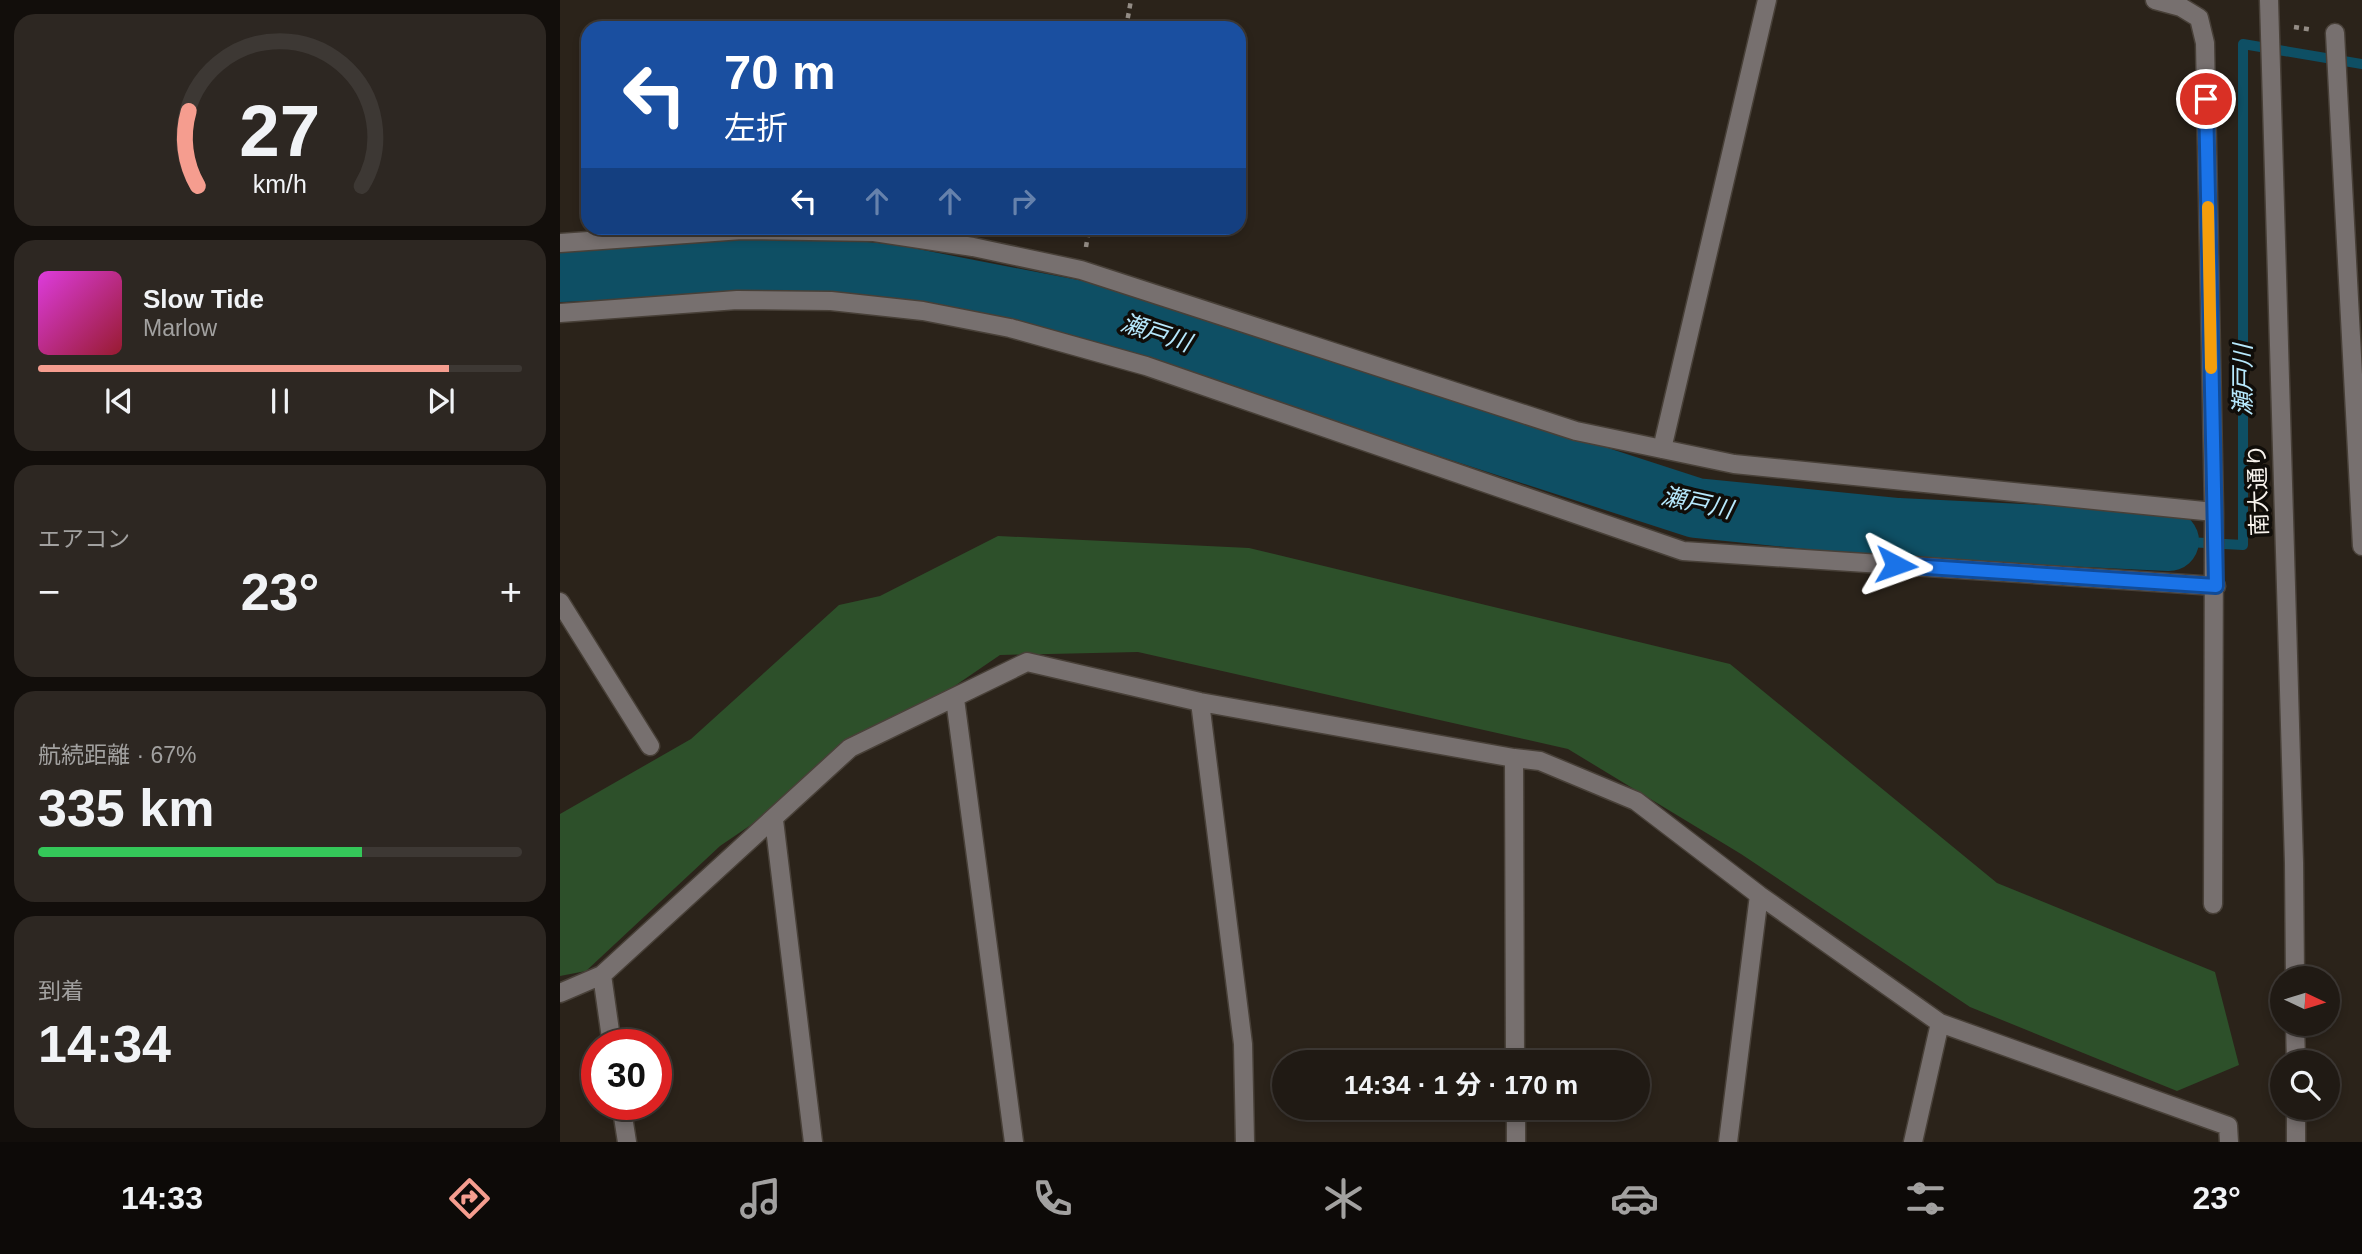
<!DOCTYPE html>
<html lang="ja">
<head>
<meta charset="utf-8">
<style>
  :root { --surface:#201a14; --page:#2d2722; --text:#f1f3f6; --muted:#a2a1a0; --line:#3d3834; --accent:#f59d8f }
  body { margin:0; font-family:Arial,"Noto Sans JP",sans-serif; background:var(--page); color:var(--text); height:100vh; display:flex; flex-direction:column; font-size:26px; white-space:nowrap }
  * { box-sizing:border-box; margin:0 }
  p { font-size:23px; color:var(--muted) }
  .icon { flex:none; width:38px; height:38px; fill:none; stroke:currentColor; stroke-width:2; stroke-linecap:round; stroke-linejoin:round }
  .map { position:relative; flex:1; overflow:hidden }
  .details { display:flex; flex-direction:column; gap:14px; padding:14px; background:#120e0b; width:560px }
  .details>* { flex:none }
  .top-card { position:absolute; left:21px; top:21px; width:665px; height:214px; border-radius:21px; box-shadow:0 4px 10px #0003,0 0 0 2px var(--line); background:#1a4fa0; color:#fff; overflow:hidden }
  .needle { width:46px; rotate:94deg }
  .controls { position:absolute; left:1710px; top:966px; display:grid; gap:14px }
  .controls a { display:grid; place-items:center; width:70px; height:70px; border-radius:50%; background:var(--surface); box-shadow:0 4px 10px #0003,0 0 0 2px var(--line); font-size:35px }
  .speed { position:absolute; left:21px; top:1029px; display:flex; gap:14px; font-size:35px; font-weight:700; text-align:center }
  .speed>* { display:grid; place-content:center; width:91px; height:91px; border-radius:50%; background:var(--surface); box-shadow:0 4px 10px #0003,0 0 0 2px var(--line); line-height:1 }
  .speed .limit { border:10px solid #d22; background:#fff; color:#111 }
  .pin { position:absolute; display:grid; place-items:center; width:60px; height:60px; color:#fff; margin:-30px; border:4px solid #fff; border-radius:50%; box-shadow:0 2px 7px #0007 }
  .me { position:absolute; width:77px; margin:-38px; rotate:94deg; stroke-linejoin:round; filter:drop-shadow(0 0 5px #0008) }
  .turn { display:flex; align-items:center; gap:24px; height:147px; padding:0 28px; font-size:32px }
  .turn .icon { width:91px; height:91px; stroke-width:2.5 }
  .turn b { display:block; font-size:49px; line-height:60px }
  .lanes { display:flex; align-items:center; height:66px; padding:0 28px; background:#0003; justify-content:center; gap:35px; direction:ltr }
  .lanes .off { opacity:.35 }
  .big { font-size:52px; font-weight:700; line-height:1.1 }
  .details .widget { flex:1; display:flex; flex-direction:column; justify-content:center; gap:10px; min-width:0; padding:0 24px; border-radius:21px; background:var(--page) }
  .details .dial { align-items:center; gap:0 }
  .dial svg { height:182px; overflow:visible; fill:none; stroke:var(--line); stroke-width:7; stroke-linecap:round; text-anchor:middle }
  .dial text { fill:var(--text); stroke:none }
  .song { display:flex; align-items:center; gap:21px }
  .cover { width:84px; height:84px; border-radius:10px; background:linear-gradient(135deg,hsl(300 70% 55%),hsl(350 70% 35%)) }
  .played { height:7px; border-radius:4px; background:linear-gradient(90deg,var(--accent) 85%,var(--line) 85%) }
  .keys { display:flex; justify-content:space-around; direction:ltr }
  .heat { display:flex; justify-content:space-between; align-items:center; font-size:38px; direction:ltr }
  .charge { height:10px; border-radius:5px; background:linear-gradient(90deg,#34c759 67%,var(--line) 0) }
  .trip { position:absolute; left:712px; top:1050px; width:378px; height:70px; border-radius:35px; background:var(--surface); box-shadow:0 4px 10px #0003,0 0 0 2px var(--line); font-weight:700; line-height:70px; text-align:center }
  .dock { display:flex; height:112px; justify-content:space-around; align-items:center; background:#0d0a08; color:var(--muted) }
  .dock .icon { width:49px; height:49px }
  .dock .current { color:var(--accent) }
  .dock b { font-size:32px; color:var(--text) }
  main { display:flex; flex:1; min-height:0 }
  .map>svg:first-child { display:block }
  .green { fill:#2d502a }
  .lines { fill:none; stroke-linecap:round; stroke-linejoin:round }
  .stream { stroke:#0e4f64; stroke-width:10 }
  .river { stroke:#0e4f64; stroke-width:60 }
  .minor-casing { stroke:#484038; stroke-width:21 }
  .path { stroke:#938c85; stroke-width:4.5; stroke-dasharray:5 5; stroke-linecap:butt }
  .minor { stroke:#77706f; stroke-width:18 }
  .route-casing { stroke:#114b97; stroke-width:18 }
  .route { stroke:#1a73e8; stroke-width:12 }
  .slow { stroke:#f59e0b; stroke-width:12 }
  .labels { text-anchor:middle; stroke-width:7; stroke-linejoin:round; paint-order:stroke }
  .street-label { font-size:23px; fill:#f8f3ed; stroke:#100d09 }
  .water-label { font-size:24px; font-style:italic; fill:#b7e9fd; stroke:#100d09 }
</style>
</head>
<body>
<main>
<section class="details">
<div class="widget dial"><svg viewBox="0 0 100 80">
<path d="M14 69A42 42 0 1 1 86 69"/>
<path d="M14 69A42 42 0 0 1 10 36" stroke="#f59d8f"/>
<text x="50" y="56" font-size="32" font-weight="700">27</text>
<text x="50" y="72" font-size="11">km/h</text>
</svg></div>
<div class="widget">
<div class="song"><i class="cover"></i><div><b>Slow Tide</b><p>Marlow</p></div></div>
<div class="played"></div>
<div class="keys"><svg class="icon" aria-label="previous" viewBox="0 0 24 24"><path d="M18 5L8 12l10 7zM5 5v14"/></svg><svg class="icon" aria-label="pause" viewBox="0 0 24 24"><path d="M8 5v14M16 5v14"/></svg><svg class="icon" aria-label="next" viewBox="0 0 24 24"><path d="M6 5l10 7-10 7zM19 5v14"/></svg></div>
</div>
<div class="widget"><p>エアコン</p>
<div class="heat"><a>−</a><b class="big">23°</b><a>+</a></div>
</div>
<div class="widget"><p>航続距離 · 67%</p><b class="big">335 km</b><div class="charge"></div></div>
<div class="widget"><p>到着</p><b class="big">14:34</b></div>
</section>
<div class="map">
<svg width="1802" height="1142" viewBox="0 0 1802 1142">
  <rect width="100%" height="100%" fill="#2b231a"/>
  <path class="green" d="M438 536 689 548 1170 664 1437 883 1655 972 1679 1065 1617 1091 1410 1007 1181 854 1008 749 578 652 440 655 160 846 26 971 0 976V814L131 739 279 605 320 596Z"/>
  <g class="lines">
    <path class="stream" d="M1609 541 1683 545V44L1802 64"/>
    <path class="river" d="M0 272 220 264 329 274 541 315 1136 508 1338 528 1609 541"/>
    <defs>
      <path id="minor" d="M1709 0 1734 863 1735 978
        M1775 33 1802 546
        M0 243 182 230 314 232 413 247 521 270 1016 431 1174 464 1654 512 1645 43 1639 18 1621 7 1595 0
        M0 313 177 300 271 301 363 311 450 328 586 366 1123 551 1656 586
        M1102 449 1207 0
        M0 602 90 746
        M395 699 454 1142
        M640 702 683 1044 685 1142
        M954 758 955 1062
        M214 820 253 1142
        M1653 904 1654 512
        M42 975 52 1045
        M0 993 42 975 290 748 467 662 640 702 954 758 980 761 1076 801 1199 895 1380 1023 1668 1126 1669 1142
        M1735 1024 1736 1062
        M61 1104 67 1142
        M956 1108V1142
        M1736 1108V1142
        M1168 1142 1199 895
        M1353 1142 1380 1023"/>
    </defs>
    <use href="#minor" class="minor-casing"/>
    <path class="path" d="M1734 27 1753 30
      M566 28 571 0
      M526 247 529 228"/>
    <use href="#minor" class="minor"/>
  </g>
  <g class="lines">
    <defs>
      <path id="route" d="M1336 565 1656 586 1646 99"/>
    </defs>
    <use href="#route" class="route-casing"/>
    <use href="#route" class="route"/>
    <path class="slow" d="M1648 207 1651 368"/>
  </g>
  <g class="labels">
    <g class="street-label">
      <text transform="translate(1698 490) rotate(-92)" y="8">南大通り</text>
    </g>
    <g class="water-label">
      <text transform="translate(596 333) rotate(18)" y="8">瀬戸川</text>
      <text transform="translate(1683 380) rotate(-90)" y="8">瀬戸川</text>
      <text transform="translate(1137 503) rotate(12)" y="8">瀬戸川</text>
    </g>
  </g>
</svg>
<div class="controls">
<a><svg class="needle" viewBox="-14 -14 28 28"><path d="M0-13l5 13h-10z" fill="#e53935"/><path d="M0 13l5-13h-10z" fill="#a2a1a0"/></svg></a>
<a><svg class="icon" aria-label="search" viewBox="0 0 24 24"><circle cx="10" cy="10" r="6"/><path d="M15 15l6 6"/></svg></a>
</div>
<div class="speed"><div class="limit">30</div></div>
<div class="pin" style="left:1646px;top:99px;background:#d93025"><svg class="icon" aria-label="arrive" viewBox="0 0 24 24"><path d="M6 21V4h12l-3 4 3 4H6"/></svg></div>
<svg class="me" style="left:1336px;top:565px" viewBox="-20 -20 40 40"><path d="M0-17L14 15 0 8-14 15z" fill="#1a73e8" stroke="#fff" stroke-width="4"/></svg>
<div class="trip">14:34 · 1 分 · 170 m</div>
<div class="top-card">
<div class="turn"><svg class="icon" aria-label="left" viewBox="0 0 24 24"><path d="M17 20v-9H6M10 6l-5 5 5 5"/></svg><div><b>70 m</b>左折</div></div>
<div class="lanes"><svg class="icon" aria-label="left" viewBox="0 0 24 24"><path d="M17 20v-9H6M10 6l-5 5 5 5"/></svg><svg class="icon off" aria-label="ahead" viewBox="0 0 24 24"><path d="M12 20V5M6 11l6-6 6 6"/></svg><svg class="icon off" aria-label="ahead" viewBox="0 0 24 24"><path d="M12 20V5M6 11l6-6 6 6"/></svg><svg class="icon off" aria-label="right" viewBox="0 0 24 24"><path d="M7 20v-9h11M14 6l5 5-5 5"/></svg></div>
</div>
</div>
</main>
<nav class="dock">
<b>14:33</b>
<svg class="icon current" aria-label="directions" viewBox="0 0 24 24"><path d="M12 3l9 9-9 9-9-9zM9 14v-3h6M13 9l2 2-2 2"/></svg>
<svg class="icon" aria-label="music" viewBox="0 0 24 24"><path d="M9 18V5l10-2v13"/><circle cx="6" cy="18" r="3"/><circle cx="16" cy="16" r="3"/></svg>
<svg class="icon" aria-label="phone" viewBox="0 0 24 24"><path d="M5 4h4l2 5-3 2q2 4 5 5l2-3 5 2v4C11 20 4 13 5 4z"/></svg>
<svg class="icon" aria-label="climate" viewBox="0 0 24 24"><path d="M12 3v18M4 7l16 10M4 17L20 7"/></svg>
<svg class="icon" aria-label="car" viewBox="0 0 24 24"><path d="M5 17H2v-5l4-1 3-4h7l3 4 3 1v5h-3M9 17h6M6 11h13"/><circle cx="7" cy="17" r="2"/><circle cx="17" cy="17" r="2"/></svg>
<svg class="icon" aria-label="filters" viewBox="0 0 24 24"><path d="M4 7h16M4 17h16"/><circle cx="9" cy="7" r="2"/><circle cx="15" cy="17" r="2"/></svg>
<b>23°</b>
</nav>
</body>
</html>
